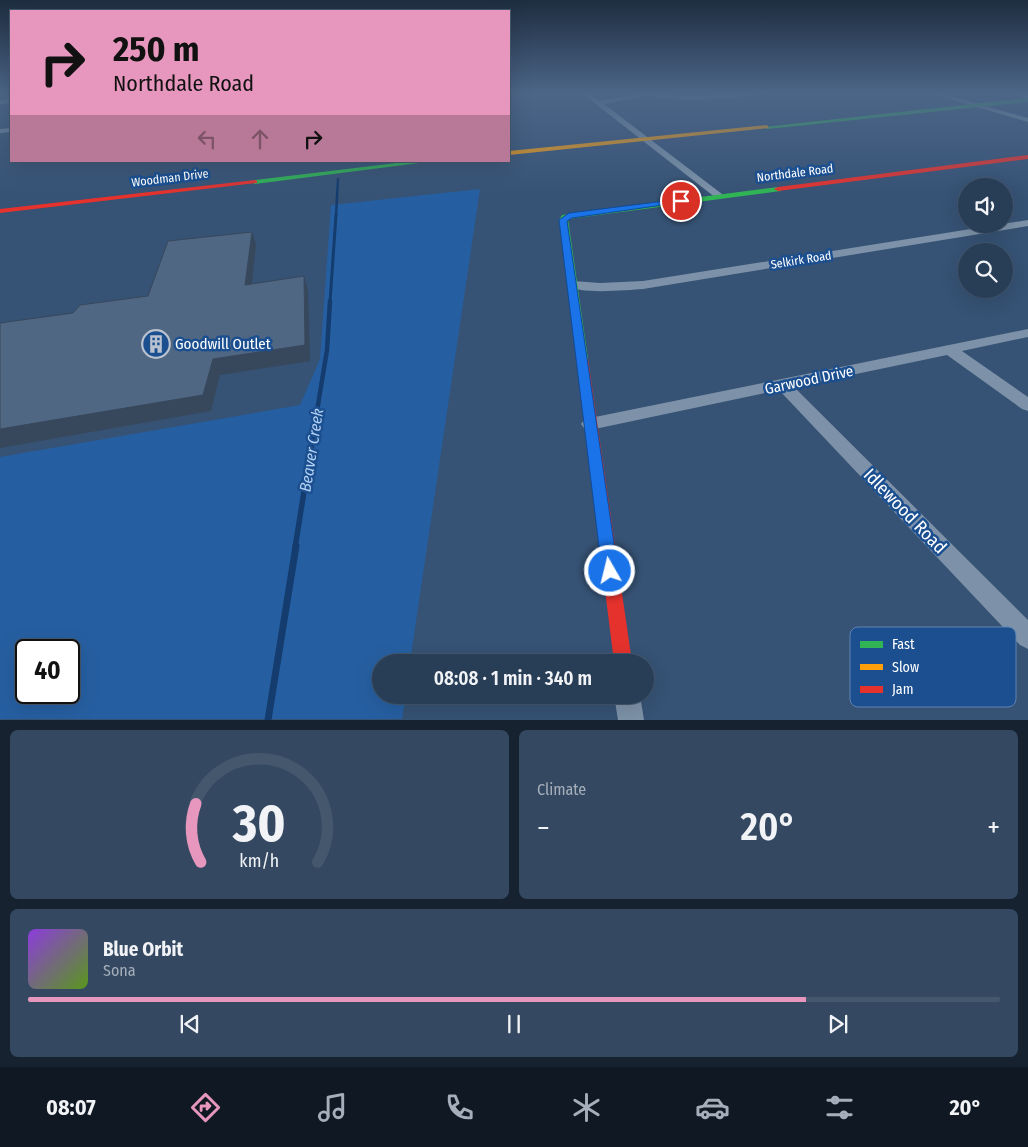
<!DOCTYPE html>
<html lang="en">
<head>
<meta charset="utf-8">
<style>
  :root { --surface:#283e57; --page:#344961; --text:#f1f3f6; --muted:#a5aeba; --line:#44576d; --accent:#e797bd }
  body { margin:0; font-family:"Fira Sans Condensed",sans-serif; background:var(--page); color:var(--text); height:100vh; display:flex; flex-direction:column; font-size:19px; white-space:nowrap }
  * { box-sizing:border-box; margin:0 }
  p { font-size:16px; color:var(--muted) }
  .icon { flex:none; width:28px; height:28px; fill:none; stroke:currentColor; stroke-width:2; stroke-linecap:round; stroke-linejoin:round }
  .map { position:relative; height:720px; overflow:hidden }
  .side { display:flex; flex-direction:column; gap:10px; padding:10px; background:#162230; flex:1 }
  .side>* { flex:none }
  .hud { position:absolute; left:10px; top:10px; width:500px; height:152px; border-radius:0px; box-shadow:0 5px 20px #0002,0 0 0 1px var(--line); background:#e797bd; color:#111; overflow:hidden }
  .tools { position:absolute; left:958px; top:178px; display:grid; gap:10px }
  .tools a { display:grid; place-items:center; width:55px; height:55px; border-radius:50%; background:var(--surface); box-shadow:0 5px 20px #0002,0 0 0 1px var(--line); font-size:25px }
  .speed { position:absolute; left:15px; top:639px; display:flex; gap:10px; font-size:25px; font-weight:700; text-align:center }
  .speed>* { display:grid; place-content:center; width:65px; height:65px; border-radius:50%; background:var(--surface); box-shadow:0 5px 20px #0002,0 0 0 1px var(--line); line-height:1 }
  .speed .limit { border:2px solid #111; border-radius:8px; background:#fff; color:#111 }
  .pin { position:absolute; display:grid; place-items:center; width:42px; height:42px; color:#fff; margin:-21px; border:2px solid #fff; border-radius:50%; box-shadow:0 1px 5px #0007 }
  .me { position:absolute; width:55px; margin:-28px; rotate:352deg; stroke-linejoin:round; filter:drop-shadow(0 0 4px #0008) }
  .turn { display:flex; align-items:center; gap:18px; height:105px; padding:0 20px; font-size:22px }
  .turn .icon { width:65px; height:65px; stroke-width:2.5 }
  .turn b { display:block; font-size:35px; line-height:42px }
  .lanes { display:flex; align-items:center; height:48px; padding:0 20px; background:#0003; justify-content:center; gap:25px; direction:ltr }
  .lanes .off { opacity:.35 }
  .big { font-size:38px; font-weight:600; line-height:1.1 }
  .side .tile { flex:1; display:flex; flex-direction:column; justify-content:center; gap:8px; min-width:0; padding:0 18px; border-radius:8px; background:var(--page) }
  .side .dial { align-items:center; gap:0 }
  .dial svg { height:130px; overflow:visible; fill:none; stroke:var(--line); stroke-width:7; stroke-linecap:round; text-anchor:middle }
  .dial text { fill:var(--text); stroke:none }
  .song { display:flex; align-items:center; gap:15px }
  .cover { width:60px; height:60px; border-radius:8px; background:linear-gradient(135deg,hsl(270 70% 55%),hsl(90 70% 35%)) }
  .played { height:5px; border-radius:2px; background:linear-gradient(90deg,var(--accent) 80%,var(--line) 80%) }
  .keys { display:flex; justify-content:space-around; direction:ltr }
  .heat { display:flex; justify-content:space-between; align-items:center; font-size:28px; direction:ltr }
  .side .tiles { flex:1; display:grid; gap:10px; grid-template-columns:1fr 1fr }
  .tile:last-child { grid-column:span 2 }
  .trip { position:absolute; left:372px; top:654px; width:282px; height:50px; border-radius:25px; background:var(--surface); box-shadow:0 5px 20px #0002,0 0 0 1px var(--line); font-weight:600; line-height:50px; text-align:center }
  .tabs { display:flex; height:80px; justify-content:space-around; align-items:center; background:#101923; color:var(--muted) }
  .tabs .icon { width:35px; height:35px }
  .tabs .selected { color:var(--accent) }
  .tabs b { font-size:22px; color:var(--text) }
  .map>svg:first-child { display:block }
  .green { fill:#265fa1; fill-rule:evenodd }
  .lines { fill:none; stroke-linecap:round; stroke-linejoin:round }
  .stream-far4 { stroke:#153c6e; stroke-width:2.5 }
  .stream-far3 { stroke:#153c6e; stroke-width:3 }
  .stream-far2 { stroke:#153c6e; stroke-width:4.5 }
  .stream-far1 { stroke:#153c6e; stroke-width:5.5 }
  .stream { stroke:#153c6e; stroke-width:7 }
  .street { fill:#7d92a8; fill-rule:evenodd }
  .fast { fill:#30b455; fill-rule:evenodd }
  .slow { fill:#ff9f0a; fill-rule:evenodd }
  .jam { fill:#e5322d; fill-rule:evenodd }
  .shaded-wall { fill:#38485c }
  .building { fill:#506783; stroke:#38485c }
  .route { fill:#1a73e8; stroke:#114b97 }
  .labels { text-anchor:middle; stroke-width:5; stroke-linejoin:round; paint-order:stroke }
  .far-street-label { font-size:12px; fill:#fff; stroke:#1b4f8f }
  .poi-label { font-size:15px; fill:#fff; stroke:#1b4f8f; text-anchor:start }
  .street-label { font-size:15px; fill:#fff; stroke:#1b4f8f }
  .water-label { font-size:16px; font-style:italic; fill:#b5d3f5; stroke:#1b4f8f }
  .near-street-label { font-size:18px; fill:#fff; stroke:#1b4f8f }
  .key { fill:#1b4f8f; stroke:#5f84b1; stroke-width:1 }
  .key-label { font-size:14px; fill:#fff }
</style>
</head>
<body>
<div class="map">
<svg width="1028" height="720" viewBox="0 0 1028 720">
  <rect width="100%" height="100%" fill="#365274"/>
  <path class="green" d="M480 189 410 662H381V695H406L402 719H0V457L300 405 320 359 331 205ZM26 650H69V692H26Z"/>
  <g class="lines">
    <path class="stream-far4" d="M336 216 338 179"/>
    <path class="stream-far3" d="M330 302 336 215"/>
    <path class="stream-far2" d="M317 411 327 350 330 301"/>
    <path class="stream-far1" d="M295 548 317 410"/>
    <path class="stream" d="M268 720 296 546"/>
    <path class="street" d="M583 94H590L599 101 638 94 690 96 756 94 753 96 690 100 643 96 604 104 722 194V198H716Z
      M933 94H942L1028 118V122Z
      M1013 94 1028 95V99L1014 95Z
      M11 99V103L0 104V100Z
      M11 128V132L0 133V129Z
      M1028 220V226L643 289C628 290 576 295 567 285L573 281 600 283 643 281Z
      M1028 329V337L962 351 1028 397V411L1022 409 947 355 794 387 1028 620V649L1020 645 779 390 590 430 584 428 581 424 584 420 590 418Z
      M614 695H640L644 720H618Z"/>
    <path class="fast" d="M1028 98V102L767 129 764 127Z
      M413 161H435L255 184 251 182 255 180Z
      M778 187 782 189 781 191 568 219 588 359 586 362H578L559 220 562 215Z"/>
    <path class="slow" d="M767 125 769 128 509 155V151Z"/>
    <path class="jam" d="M1028 155V159L778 191 774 189 778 187Z
      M255 180 257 181V183L0 213V209Z
      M582 355 588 359 632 662H614L576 359Z"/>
  </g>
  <path class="shaded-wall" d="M252 232 256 245 250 300 245 285Z
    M304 276 308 291 310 361 220 375 211 411 0 448V429L213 359Z"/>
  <path class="building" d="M252 232 245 285 304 276 305 345 213 359 203 395 0 429V323L73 313 80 305 148 296 168 241Z"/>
  <linearGradient id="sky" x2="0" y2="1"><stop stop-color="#1e2d40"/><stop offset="0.48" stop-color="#4c6688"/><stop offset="1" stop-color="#4c6688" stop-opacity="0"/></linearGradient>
  <rect width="1028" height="194" fill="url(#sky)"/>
  <path class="route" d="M681 199 685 201 684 202 572 218 567 221 618 571 616 576 610 578 604 576 602 571 559 220 569 213Z"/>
  <defs>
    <symbol id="building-ring" viewBox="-11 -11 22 22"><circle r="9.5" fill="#1b4f8f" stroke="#b9c2ce" stroke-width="1.5"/><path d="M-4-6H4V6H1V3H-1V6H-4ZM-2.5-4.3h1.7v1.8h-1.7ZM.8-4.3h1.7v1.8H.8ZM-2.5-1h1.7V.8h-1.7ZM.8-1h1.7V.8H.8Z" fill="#b9c2ce"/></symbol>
  </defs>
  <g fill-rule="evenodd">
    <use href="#building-ring" x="140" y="328" width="32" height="32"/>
  </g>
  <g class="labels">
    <g class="far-street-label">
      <text transform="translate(795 173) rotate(-7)" y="4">Northdale Road</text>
      <text transform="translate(170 178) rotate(-7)" y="4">Woodman Drive</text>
      <text transform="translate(801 260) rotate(-9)" y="4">Selkirk Road</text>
    </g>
    <g class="poi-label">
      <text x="175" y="349">Goodwill Outlet</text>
    </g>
    <g class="street-label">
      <text transform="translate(809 380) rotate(-12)" y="5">Garwood Drive</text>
    </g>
    <g class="water-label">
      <text transform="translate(311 450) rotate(-81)" y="6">Beaver Creek</text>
    </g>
    <g class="near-street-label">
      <text transform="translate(905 511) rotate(46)" y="6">Idlewood Road</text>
    </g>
  </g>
  <rect x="850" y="627" width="166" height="80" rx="8" class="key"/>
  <rect x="860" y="641" width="23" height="7" fill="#30b455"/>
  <rect x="860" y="664" width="23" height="6" fill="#ff9f0a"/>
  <rect x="860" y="686" width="23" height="7" fill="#e5322d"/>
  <g class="key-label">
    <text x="892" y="649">Fast</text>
    <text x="892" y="672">Slow</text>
    <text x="892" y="694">Jam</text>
  </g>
</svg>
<div class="tools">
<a><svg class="icon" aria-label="sound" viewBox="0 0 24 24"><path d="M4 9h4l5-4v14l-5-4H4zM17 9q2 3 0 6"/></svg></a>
<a><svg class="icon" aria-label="search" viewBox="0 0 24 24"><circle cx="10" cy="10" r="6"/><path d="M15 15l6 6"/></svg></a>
</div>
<div class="speed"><div class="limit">40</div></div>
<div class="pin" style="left:681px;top:201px;background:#d93025"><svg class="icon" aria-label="arrive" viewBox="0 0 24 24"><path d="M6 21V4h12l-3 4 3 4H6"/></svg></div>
<svg class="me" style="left:610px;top:571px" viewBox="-20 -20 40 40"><circle r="17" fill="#1a73e8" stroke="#fff" stroke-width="3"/><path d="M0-11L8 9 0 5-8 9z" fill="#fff"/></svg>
<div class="trip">08:08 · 1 min · 340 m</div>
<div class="hud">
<div class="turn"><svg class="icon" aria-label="right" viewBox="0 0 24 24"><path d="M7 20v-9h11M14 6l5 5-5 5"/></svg><div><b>250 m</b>Northdale Road</div></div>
<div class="lanes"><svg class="icon off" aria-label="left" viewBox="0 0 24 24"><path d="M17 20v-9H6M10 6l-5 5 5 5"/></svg><svg class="icon off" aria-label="ahead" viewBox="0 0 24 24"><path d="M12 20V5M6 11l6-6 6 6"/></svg><svg class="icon" aria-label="right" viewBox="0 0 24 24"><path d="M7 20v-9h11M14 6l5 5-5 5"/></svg></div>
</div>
</div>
<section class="side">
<div class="tiles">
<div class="tile dial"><svg viewBox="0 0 100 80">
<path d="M14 69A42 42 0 1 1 86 69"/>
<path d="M14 69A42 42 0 0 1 11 33" stroke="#e797bd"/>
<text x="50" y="56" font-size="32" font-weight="700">30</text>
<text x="50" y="72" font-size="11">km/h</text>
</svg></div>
<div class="tile"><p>Climate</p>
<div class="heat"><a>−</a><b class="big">20°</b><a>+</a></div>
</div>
<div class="tile">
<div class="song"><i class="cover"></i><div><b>Blue Orbit</b><p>Sona</p></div></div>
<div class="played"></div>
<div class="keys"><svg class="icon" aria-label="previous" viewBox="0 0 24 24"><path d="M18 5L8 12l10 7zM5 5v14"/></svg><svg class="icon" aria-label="pause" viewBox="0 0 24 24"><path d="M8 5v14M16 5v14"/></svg><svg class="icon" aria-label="next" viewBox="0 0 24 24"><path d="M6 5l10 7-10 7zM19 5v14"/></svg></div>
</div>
</div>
</section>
<nav class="tabs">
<b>08:07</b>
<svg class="icon selected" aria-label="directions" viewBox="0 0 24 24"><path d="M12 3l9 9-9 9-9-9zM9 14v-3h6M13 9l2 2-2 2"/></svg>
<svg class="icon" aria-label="music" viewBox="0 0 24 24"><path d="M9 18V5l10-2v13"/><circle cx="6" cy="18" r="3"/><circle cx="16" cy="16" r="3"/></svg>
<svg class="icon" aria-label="phone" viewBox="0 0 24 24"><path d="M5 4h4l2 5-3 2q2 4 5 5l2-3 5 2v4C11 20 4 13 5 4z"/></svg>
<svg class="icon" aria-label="climate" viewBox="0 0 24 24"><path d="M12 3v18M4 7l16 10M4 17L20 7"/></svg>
<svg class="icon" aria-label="car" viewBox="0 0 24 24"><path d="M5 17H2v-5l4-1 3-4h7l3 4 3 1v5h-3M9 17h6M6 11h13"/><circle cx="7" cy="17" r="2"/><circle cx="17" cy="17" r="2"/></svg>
<svg class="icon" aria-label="filters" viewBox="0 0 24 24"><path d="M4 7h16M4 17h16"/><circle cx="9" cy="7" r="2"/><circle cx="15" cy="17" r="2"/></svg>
<b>20°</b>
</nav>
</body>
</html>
